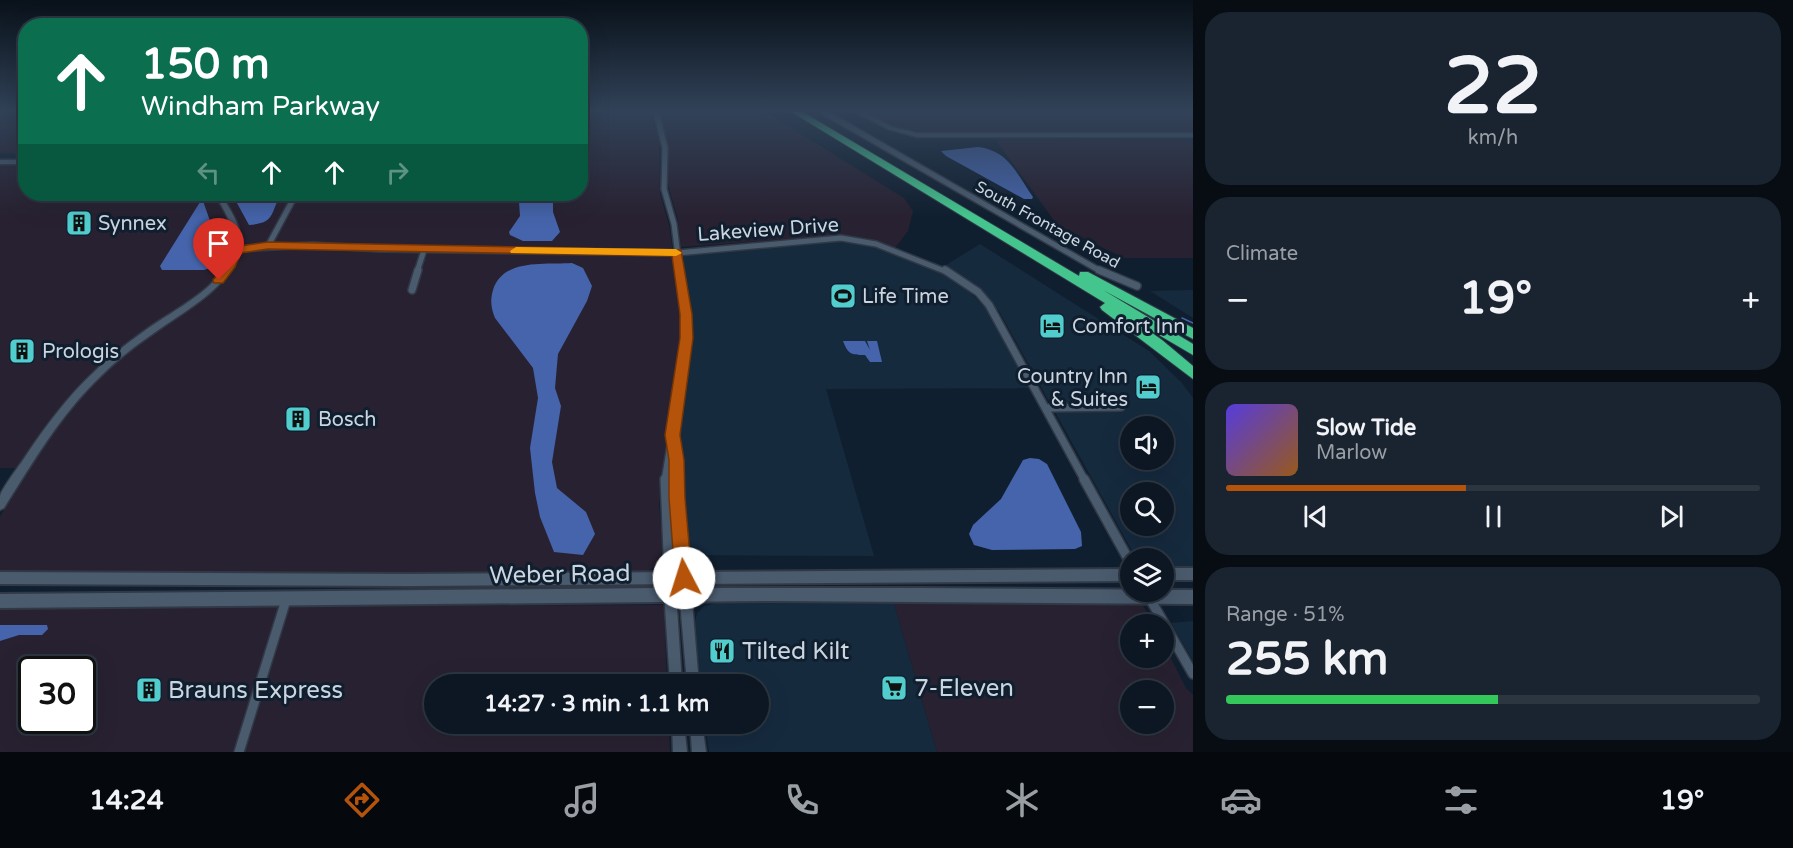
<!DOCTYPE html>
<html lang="en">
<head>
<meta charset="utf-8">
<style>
  :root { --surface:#0c1723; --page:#1a2430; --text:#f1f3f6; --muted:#9a9fa6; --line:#2c3641; --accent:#b45309 }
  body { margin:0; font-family:"Varela Round",sans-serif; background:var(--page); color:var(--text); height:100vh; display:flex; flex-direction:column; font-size:22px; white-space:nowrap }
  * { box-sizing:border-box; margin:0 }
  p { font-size:20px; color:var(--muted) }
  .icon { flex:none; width:33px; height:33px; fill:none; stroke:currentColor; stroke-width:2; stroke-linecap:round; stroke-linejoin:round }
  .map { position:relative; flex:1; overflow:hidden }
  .panel { display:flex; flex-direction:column; gap:12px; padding:12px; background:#070d13; width:600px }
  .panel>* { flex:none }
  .banner { position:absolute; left:18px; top:18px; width:570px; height:183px; border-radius:24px; box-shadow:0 6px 24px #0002,0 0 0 2px var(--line); background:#0b6e4f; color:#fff; overflow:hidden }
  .tools { position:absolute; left:1120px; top:416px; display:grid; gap:12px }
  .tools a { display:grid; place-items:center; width:54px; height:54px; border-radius:50%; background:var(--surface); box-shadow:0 6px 24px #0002,0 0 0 2px var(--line); font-size:30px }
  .speed { position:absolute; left:18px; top:656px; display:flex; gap:12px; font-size:30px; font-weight:700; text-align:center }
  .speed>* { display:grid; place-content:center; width:78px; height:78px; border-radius:50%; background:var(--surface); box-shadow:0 6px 24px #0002,0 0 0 2px var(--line); line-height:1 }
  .speed .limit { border:3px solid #111; border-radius:9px; background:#fff; color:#111 }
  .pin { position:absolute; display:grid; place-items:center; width:51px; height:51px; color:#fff; margin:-62px -26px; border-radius:50% 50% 50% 0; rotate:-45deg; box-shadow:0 0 6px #0007 }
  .pin .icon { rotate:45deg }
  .me { position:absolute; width:66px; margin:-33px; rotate:355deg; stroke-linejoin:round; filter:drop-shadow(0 0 4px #0008) }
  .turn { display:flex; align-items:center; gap:21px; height:126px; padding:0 24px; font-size:27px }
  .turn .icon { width:78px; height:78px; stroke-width:2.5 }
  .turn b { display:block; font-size:42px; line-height:51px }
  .lanes { display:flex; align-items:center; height:57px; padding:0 24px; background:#0003; justify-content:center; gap:30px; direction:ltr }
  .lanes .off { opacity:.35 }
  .big { font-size:45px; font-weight:800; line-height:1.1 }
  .panel .card { flex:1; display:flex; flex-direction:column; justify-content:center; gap:9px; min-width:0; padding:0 21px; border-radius:24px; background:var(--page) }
  .panel .dial { align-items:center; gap:0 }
  .dial b { font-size:78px; line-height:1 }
  .song { display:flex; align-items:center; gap:18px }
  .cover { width:72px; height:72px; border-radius:9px; background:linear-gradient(135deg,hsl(250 70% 55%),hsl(30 70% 35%)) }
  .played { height:6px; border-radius:3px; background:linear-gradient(90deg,var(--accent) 45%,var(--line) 45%) }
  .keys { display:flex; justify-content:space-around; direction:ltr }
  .heat { display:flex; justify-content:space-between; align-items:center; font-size:33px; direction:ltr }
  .charge { height:9px; border-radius:4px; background:linear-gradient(90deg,#34c759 51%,var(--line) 0) }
  .trip { position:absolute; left:424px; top:674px; width:345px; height:60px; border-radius:30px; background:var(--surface); box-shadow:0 6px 24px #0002,0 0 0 2px var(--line); font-weight:800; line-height:60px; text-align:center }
  .tab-bar { display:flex; height:96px; justify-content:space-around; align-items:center; background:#05090e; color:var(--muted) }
  .tab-bar .icon { width:42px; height:42px }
  .tab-bar .active { color:var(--accent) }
  .tab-bar b { font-size:27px; color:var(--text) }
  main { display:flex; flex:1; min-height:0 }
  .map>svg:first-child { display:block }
  .built { fill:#162a3e; fill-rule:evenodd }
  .industrial { fill:#282131; fill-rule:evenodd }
  .water { fill:#4564ab }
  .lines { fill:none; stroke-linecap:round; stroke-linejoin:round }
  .stream { stroke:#4564ab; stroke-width:1.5 }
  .minor-far2-casing { stroke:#313946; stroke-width:8 }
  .minor-far1-casing { stroke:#313946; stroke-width:10 }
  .minor-casing { stroke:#313946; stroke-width:12 }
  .tertiary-casing { stroke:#313946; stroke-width:3 }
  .secondary-casing { stroke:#313946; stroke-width:4 }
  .motorway-casing { stroke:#313946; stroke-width:2 }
  .minor-far2 { stroke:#4a5b6e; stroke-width:5 }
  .minor-far1 { stroke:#4a5b6e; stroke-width:7 }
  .minor { stroke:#4a5b6e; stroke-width:9 }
  .tertiary { fill:#4a5b6e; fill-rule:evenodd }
  .secondary { fill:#4a5b6e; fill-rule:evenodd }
  .motorway { fill:#44c58d; fill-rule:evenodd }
  .route { fill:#b45309; stroke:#753606; stroke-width:1.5 }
  .slow { fill:#f59e0b }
  .labels { text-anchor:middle; stroke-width:6; stroke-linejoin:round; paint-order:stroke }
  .far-street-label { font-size:16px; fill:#cbd5df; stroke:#101f2f }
  .poi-label { font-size:20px; fill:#cbd5df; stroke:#101f2f; text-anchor:start }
  .street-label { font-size:20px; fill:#cbd5df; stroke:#101f2f }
  .near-street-label { font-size:24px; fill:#cbd5df; stroke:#101f2f }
  .near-poi-label { font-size:24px; fill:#cbd5df; stroke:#101f2f; text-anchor:start }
</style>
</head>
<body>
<main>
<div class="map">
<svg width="1193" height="752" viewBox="0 0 1193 752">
  <rect width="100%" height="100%" fill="#101f2f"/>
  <path class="built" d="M831 241 868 245 892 253 939 271 969 291 987 310 1031 388 826 389 874 556 687 555 677 440 689 361 691 327 683 256Z
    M980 244 1149 351 1182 383 1193 398V573L1164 572V558H1136L999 311 963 278 943 267ZM1131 426H1164V459H1131ZM1131 492H1164V525H1131Z
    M1193 290V318L1150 291Z
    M733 599 893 600 937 752H709L705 723H759V684H701L694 627 697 613 704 606Z
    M1193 621V661L1171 623Z"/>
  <path class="industrial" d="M0 111H25V153H0Z
    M581 111H652L653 124 659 135 660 194 669 225 681 310 679 355 669 414 659 504 663 549 658 564 644 575 21 574 0 572V517L10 498 16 468H0V164H25L26 194H580Z
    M658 111H764L904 198 913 211 908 231 895 248 861 238 829 236 681 247 678 221 666 176 668 145Z
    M867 111H1193V132H924L901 128 880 120Z
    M995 139 1193 140V258H1124L1058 226Z
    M1139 598 1153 624H1131V657H1164V645L1186 688 1193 695V752H937L893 600ZM1131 690H1164V723H1131Z
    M664 605 667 684H435V723H669L670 752H0V607ZM32 669H82V720H32Z"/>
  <path class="water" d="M978 147C1009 151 1016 173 1033 197L1032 199H1024L946 156 941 151Z
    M232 194H281C270 213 276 223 249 225Z
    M528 194H553V212L560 232 552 241H523L510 235 509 232 520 216 519 202 527 197Z
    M203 201 220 249 213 267 204 270H162L160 266 200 202Z
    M572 263 583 268 592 286 587 301 558 354 555 388 561 406 552 462 557 488 586 512 595 534 583 555 554 552 540 517 535 493 530 448 538 398 533 368 495 318C491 308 490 300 493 290 503 258 545 265 572 263Z
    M843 341H865L870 350 867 341H877L882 362H870L865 355C851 355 848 354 843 341Z
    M1030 458 1039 459 1047 464 1081 532 1082 546 1075 549 992 550 974 545 969 534 973 525 1001 499 1023 460Z
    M0 625H47L48 629 42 635H19L0 641Z"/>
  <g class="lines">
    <path class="stream" d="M1182 318 1193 323"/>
    <defs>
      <path id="minor-far2" d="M656 111 665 148 664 189 674 224 680 272
        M822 111 1102 272
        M268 246 296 194
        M237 249 312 245 380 249 677 253 841 238 876 244 947 272
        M417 272 424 250"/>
      <path id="minor-far1" d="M945 270 978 292 989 305 1085 481
        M1099 270 1137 286
        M412 290 418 270
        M1046 408 1121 407
        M673 440 676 481
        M665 481 684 365 686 314 680 270"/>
      <path id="minor" d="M665 479 669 577
        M676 479 684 578
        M1084 479 1131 564
        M1149 597 1193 674
        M239 752 286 600"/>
      <path id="tertiary" d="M854 111H862L892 127 917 133H1193V137H917L888 129Z
        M0 160H26V164H0Z
        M215 194H221C232 213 248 235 238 257 222 293 184 311 154 333 135 346 117 360 101 376 61 414 33 462 4 508L0 510C0 506 0 500 0 496 2 488 20 465 25 457 45 427 67 397 94 372 110 356 129 342 147 329 175 309 226 285 233 249 237 229 224 211 215 194Z
        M669 572 673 573 675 577 682 684H670L663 577 665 573Z
        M684 573 688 574 690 578 699 684H687L678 578 680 574Z
        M672 723H684L687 752H673Z
        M690 723H702L706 752H692Z"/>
      <path id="secondary" d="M1164 568H1193V580H1164Z
        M1131 569V581L410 586 0 584V572L410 574Z
        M661 588H920L1193 590V604L771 601 0 608V594Z"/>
      <path id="motorway" d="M790 111H801L1079 276 1080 272H1088L1193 328V339L1103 290 1193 344V355L1135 321 1162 340 1193 366V379L1102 310 1100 307 1105 303Z"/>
    </defs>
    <use href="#minor-far2" class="minor-far2-casing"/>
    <use href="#minor-far1" class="minor-far1-casing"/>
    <use href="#minor" class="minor-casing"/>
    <use href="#tertiary" class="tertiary-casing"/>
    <use href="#secondary" class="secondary-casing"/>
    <use href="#motorway" class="motorway-casing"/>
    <use href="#minor-far2" class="minor-far2"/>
    <use href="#minor-far1" class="minor-far1"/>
    <use href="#minor" class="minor"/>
    <use href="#tertiary" class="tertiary"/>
    <use href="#secondary" class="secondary"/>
    <use href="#motorway" class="motorway"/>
  </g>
  <linearGradient id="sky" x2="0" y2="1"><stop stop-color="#09111a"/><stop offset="0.51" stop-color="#314258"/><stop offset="1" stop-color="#314258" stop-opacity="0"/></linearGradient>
  <rect width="1193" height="217" fill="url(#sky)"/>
  <path class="route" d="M268 242 681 250 692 314 693 338 680 435 684 460 685 498 692 578 690 583 684 586 678 583 675 578 669 498V460L665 435 680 338V314L672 256 268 249 241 253 235 267 223 283H214L213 280 224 266 233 247Z"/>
  <path class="slow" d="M516 247 676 249 682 253 676 256 511 253 510 251Z"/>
  <defs>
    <symbol id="building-square" viewBox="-11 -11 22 22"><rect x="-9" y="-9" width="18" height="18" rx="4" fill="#52cdce" stroke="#101f2f"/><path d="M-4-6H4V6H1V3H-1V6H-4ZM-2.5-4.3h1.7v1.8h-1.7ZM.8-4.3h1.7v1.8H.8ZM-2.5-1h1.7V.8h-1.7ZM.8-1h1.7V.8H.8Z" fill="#111"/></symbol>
    <symbol id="stadium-square" viewBox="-11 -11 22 22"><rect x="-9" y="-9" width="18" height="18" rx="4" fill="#52cdce" stroke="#101f2f"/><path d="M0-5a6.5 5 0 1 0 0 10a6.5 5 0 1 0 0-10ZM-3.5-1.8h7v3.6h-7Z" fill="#111"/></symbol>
    <symbol id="hotel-square" viewBox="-11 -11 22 22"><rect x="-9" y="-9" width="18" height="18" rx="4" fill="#52cdce" stroke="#101f2f"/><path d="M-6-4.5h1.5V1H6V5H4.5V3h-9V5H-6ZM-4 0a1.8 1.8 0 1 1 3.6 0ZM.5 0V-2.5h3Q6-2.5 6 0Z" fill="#111"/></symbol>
    <symbol id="restaurant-square" viewBox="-11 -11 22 22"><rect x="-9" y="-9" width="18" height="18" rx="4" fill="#52cdce" stroke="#101f2f"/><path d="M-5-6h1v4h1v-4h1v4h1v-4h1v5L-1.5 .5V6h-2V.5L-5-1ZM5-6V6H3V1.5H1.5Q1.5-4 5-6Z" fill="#111"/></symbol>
    <symbol id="supermarket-square" viewBox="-11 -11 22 22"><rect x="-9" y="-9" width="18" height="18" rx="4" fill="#52cdce" stroke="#101f2f"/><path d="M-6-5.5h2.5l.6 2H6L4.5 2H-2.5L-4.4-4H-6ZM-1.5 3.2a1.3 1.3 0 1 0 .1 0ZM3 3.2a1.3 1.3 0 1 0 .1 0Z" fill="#111"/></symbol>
  </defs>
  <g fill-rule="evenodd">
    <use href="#building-square" x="64" y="208" width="30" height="30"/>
    <use href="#stadium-square" x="828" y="281" width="30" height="30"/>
    <use href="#hotel-square" x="1037" y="311" width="30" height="30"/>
    <use href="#building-square" x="7" y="336" width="30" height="30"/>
    <use href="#hotel-square" x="1133" y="372" width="30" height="30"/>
    <use href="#building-square" x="283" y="404" width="30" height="30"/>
    <use href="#restaurant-square" x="707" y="636" width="30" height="30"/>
    <use href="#supermarket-square" x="879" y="673" width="30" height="30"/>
    <use href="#building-square" x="134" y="675" width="30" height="30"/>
  </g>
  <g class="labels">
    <g class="far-street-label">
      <text transform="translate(1048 224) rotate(29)" y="6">South Frontage Road</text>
    </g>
    <g class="poi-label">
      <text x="98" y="230">Synnex</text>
      <text x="862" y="303">Life Time</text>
      <text x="1072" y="333">Comfort Inn</text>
      <text x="42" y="358">Prologis</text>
      <text x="1128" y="383" text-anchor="end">Country Inn<tspan x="1128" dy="23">&amp; Suites</tspan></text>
      <text x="318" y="426">Bosch</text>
    </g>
    <g class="street-label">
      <text transform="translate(768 229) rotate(-4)" y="7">Lakeview Drive</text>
    </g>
    <g class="near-street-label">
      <text transform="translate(560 574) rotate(-1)" y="8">Weber Road</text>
    </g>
    <g class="near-poi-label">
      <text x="742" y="659">Tilted Kilt</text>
      <text x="914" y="696">7-Eleven</text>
      <text x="168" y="698">Brauns Express</text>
    </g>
  </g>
</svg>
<div class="tools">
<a><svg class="icon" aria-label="sound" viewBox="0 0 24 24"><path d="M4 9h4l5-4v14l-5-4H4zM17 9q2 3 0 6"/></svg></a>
<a><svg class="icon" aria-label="search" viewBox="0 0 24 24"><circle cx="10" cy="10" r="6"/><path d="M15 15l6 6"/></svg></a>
<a><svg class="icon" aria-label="layers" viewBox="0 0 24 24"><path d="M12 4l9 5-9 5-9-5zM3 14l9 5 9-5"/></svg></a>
<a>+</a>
<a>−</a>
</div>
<div class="speed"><div class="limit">30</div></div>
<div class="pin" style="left:219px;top:280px;background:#d93025"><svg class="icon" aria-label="arrive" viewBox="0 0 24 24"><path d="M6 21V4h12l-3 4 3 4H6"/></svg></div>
<svg class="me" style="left:684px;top:578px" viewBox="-20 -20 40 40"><circle r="19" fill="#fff"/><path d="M0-13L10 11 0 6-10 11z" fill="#b45309"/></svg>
<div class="trip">14:27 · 3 min · 1.1 km</div>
<div class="banner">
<div class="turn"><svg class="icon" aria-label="ahead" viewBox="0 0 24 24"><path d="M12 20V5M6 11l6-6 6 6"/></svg><div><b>150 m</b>Windham Parkway</div></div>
<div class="lanes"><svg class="icon off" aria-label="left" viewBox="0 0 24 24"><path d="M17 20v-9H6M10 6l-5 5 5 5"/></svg><svg class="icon" aria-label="ahead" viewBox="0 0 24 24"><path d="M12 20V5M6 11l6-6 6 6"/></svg><svg class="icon" aria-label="ahead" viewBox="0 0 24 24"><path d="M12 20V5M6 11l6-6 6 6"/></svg><svg class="icon off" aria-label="right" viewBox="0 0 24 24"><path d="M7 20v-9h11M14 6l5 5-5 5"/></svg></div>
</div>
</div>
<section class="panel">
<div class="card dial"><b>22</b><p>km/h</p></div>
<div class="card"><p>Climate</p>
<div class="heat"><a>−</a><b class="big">19°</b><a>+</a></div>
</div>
<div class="card">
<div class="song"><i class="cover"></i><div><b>Slow Tide</b><p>Marlow</p></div></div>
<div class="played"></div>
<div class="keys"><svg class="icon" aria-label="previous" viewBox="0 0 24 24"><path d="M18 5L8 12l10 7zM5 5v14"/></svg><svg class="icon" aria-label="pause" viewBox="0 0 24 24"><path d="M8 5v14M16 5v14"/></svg><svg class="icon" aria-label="next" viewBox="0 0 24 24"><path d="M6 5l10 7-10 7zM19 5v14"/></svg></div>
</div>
<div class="card"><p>Range · 51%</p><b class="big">255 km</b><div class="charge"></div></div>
</section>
</main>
<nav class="tab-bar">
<b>14:24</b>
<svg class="icon active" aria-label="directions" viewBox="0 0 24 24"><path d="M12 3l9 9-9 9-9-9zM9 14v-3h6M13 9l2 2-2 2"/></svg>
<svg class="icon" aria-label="music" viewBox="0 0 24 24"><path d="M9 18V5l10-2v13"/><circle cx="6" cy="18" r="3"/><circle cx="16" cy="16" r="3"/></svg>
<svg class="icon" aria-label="phone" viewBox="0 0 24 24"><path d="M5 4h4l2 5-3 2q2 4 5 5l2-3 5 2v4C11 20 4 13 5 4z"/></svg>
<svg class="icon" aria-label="climate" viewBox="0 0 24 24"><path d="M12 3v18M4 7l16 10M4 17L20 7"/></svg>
<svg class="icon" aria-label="car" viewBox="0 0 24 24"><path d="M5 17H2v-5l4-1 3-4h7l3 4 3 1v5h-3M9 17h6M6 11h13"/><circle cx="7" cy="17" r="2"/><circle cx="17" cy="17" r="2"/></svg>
<svg class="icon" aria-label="filters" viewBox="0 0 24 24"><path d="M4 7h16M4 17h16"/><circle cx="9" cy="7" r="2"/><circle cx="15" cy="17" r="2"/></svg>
<b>19°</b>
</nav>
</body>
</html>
